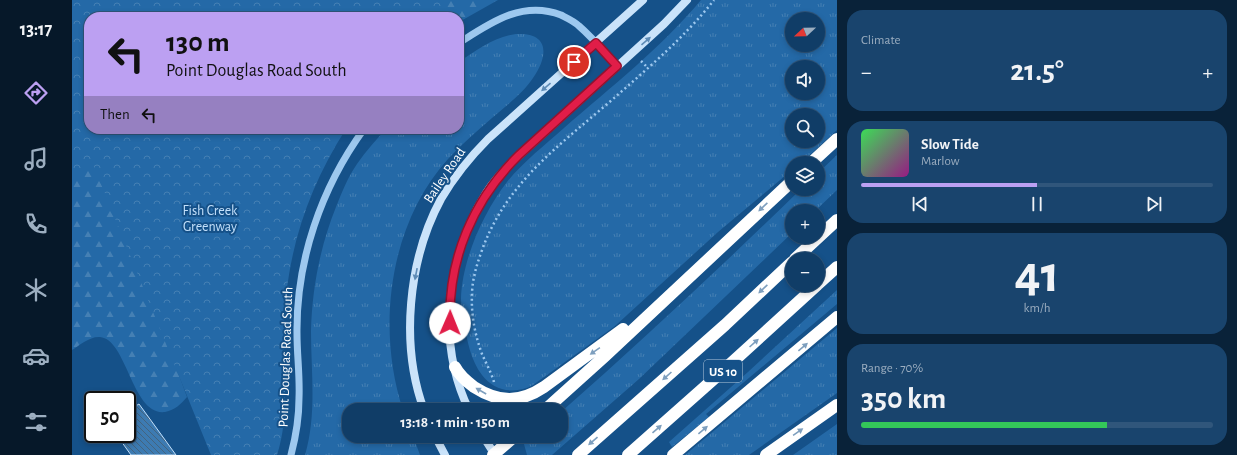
<!DOCTYPE html>
<html lang="en">
<head>
<meta charset="utf-8">
<style>
  :root { --surface:#103d67; --page:#19446d; --text:#f1f3f6; --muted:#9caec0; --line:#30567b; --accent:#bca0f2 }
  body { margin:0; font-family:"Alegreya Sans",sans-serif; background:var(--page); color:var(--text); height:100vh; display:flex; flex-direction:column; font-size:15px; white-space:nowrap }
  * { box-sizing:border-box; margin:0 }
  p { font-size:13px; color:var(--muted) }
  .icon { flex:none; width:22px; height:22px; fill:none; stroke:currentColor; stroke-width:2; stroke-linecap:round; stroke-linejoin:round }
  .map { position:relative; flex:1; overflow:hidden }
  .side { display:flex; flex-direction:column; gap:10px; padding:10px; background:#092239; width:400px }
  .side>* { flex:none }
  .guide { position:absolute; left:12px; top:12px; width:380px; height:122px; border-radius:16px; box-shadow:0 2px 6px #0003,0 0 0 1px var(--line); background:#bca0f2; color:#111; overflow:hidden }
  .needle { width:26px; rotate:248deg }
  .buttons { position:absolute; left:713px; top:12px; display:grid; gap:8px }
  .buttons a { display:grid; place-items:center; width:40px; height:40px; border-radius:50%; background:var(--surface); box-shadow:0 2px 6px #0003,0 0 0 1px var(--line); font-size:20px }
  .speed { position:absolute; left:12px; top:391px; display:flex; gap:8px; font-size:20px; font-weight:700; text-align:center }
  .speed>* { display:grid; place-content:center; width:52px; height:52px; border-radius:50%; background:var(--surface); box-shadow:0 2px 6px #0003,0 0 0 1px var(--line); line-height:1 }
  .speed .limit { border:2px solid #111; border-radius:6px; background:#fff; color:#111 }
  .pin { position:absolute; display:grid; place-items:center; width:34px; height:34px; color:#fff; margin:-17px; border:2px solid #fff; border-radius:50%; box-shadow:0 1px 4px #0007 }
  .me { position:absolute; width:44px; margin:-22px; rotate:1deg; stroke-linejoin:round; filter:drop-shadow(0 0 3px #0008) }
  .turn { display:flex; align-items:center; gap:14px; height:84px; padding:0 16px; font-size:18px }
  .turn .icon { width:52px; height:52px; stroke-width:2.5 }
  .turn b { display:block; font-size:28px; line-height:34px }
  .then { display:flex; align-items:center; height:38px; padding:0 16px; background:#0003; gap:8px; font-size:15px }
  .big { font-size:30px; font-weight:700; line-height:1.1 }
  .side .card { flex:1; display:flex; flex-direction:column; justify-content:center; gap:6px; min-width:0; padding:0 14px; border-radius:16px; background:var(--page) }
  .side .dial { align-items:center; gap:0 }
  .dial b { font-size:52px; line-height:1 }
  .song { display:flex; align-items:center; gap:12px }
  .cover { width:48px; height:48px; border-radius:6px; background:linear-gradient(135deg,hsl(130 70% 55%),hsl(310 70% 35%)) }
  .played { height:4px; border-radius:2px; background:linear-gradient(90deg,var(--accent) 50%,var(--line) 50%) }
  .keys { display:flex; justify-content:space-around; direction:ltr }
  .heat { display:flex; justify-content:space-between; align-items:center; font-size:22px; direction:ltr }
  .charge { height:6px; border-radius:3px; background:linear-gradient(90deg,#34c759 70%,var(--line) 0) }
  .trip { position:absolute; left:270px; top:403px; width:226px; height:40px; border-radius:16px; background:var(--surface); box-shadow:0 2px 6px #0003,0 0 0 1px var(--line); font-weight:700; line-height:40px; text-align:center }
  main { display:flex; flex:1; min-height:0 }
  .menu { display:flex; flex-direction:column; width:72px; justify-content:space-around; align-items:center; background:#061829; color:var(--muted) }
  .menu .icon { width:28px; height:28px }
  .menu .active { color:var(--accent) }
  .menu b { font-size:18px; color:var(--text) }
  .map>svg:first-child { display:block }
  .grass { fill:url(#grass-tufts); fill-rule:evenodd }
  .forest { fill:url(#forest-firs) }
  .park { fill:url(#park-crowns) }
  .building { fill:url(#building-back-hatch); stroke:#c3e0fb }
  .lines { fill:none; stroke-linecap:round; stroke-linejoin:round }
  .path { stroke:#9dc8ef; stroke-width:2.5; stroke-dasharray:2 3; stroke-linecap:butt }
  .tertiary { stroke:#9dc8ef; stroke-width:7 }
  .secondary { stroke:#cae3fa; stroke-width:8 }
  .motorway { stroke:#fff; stroke-width:12 }
  .oneway { fill:#5d8bb6 }
  .oneway2 { fill:#7e9fbe }
  .route-casing { stroke:#92132f; stroke-width:10 }
  .route { stroke:#e11d48; stroke-width:7 }
  .labels { text-anchor:middle; stroke-width:4; stroke-linejoin:round; paint-order:stroke }
  .shield { fill:#155189; stroke:#b9cbdc; stroke-width:1 }
  .shield-label { font-size:13px; font-weight:bold; fill:#fff }
  .street-label { font-size:14px; fill:#fff; stroke:#155189 }
  .park-label { font-size:14px; fill:#c3e0fb; stroke:#155189 }
</style>
</head>
<body>
<main>
<nav class="menu">
<b>13:17</b>
<svg class="icon active" aria-label="directions" viewBox="0 0 24 24"><path d="M12 3l9 9-9 9-9-9zM9 14v-3h6M13 9l2 2-2 2"/></svg>
<svg class="icon" aria-label="music" viewBox="0 0 24 24"><path d="M9 18V5l10-2v13"/><circle cx="6" cy="18" r="3"/><circle cx="16" cy="16" r="3"/></svg>
<svg class="icon" aria-label="phone" viewBox="0 0 24 24"><path d="M5 4h4l2 5-3 2q2 4 5 5l2-3 5 2v4C11 20 4 13 5 4z"/></svg>
<svg class="icon" aria-label="climate" viewBox="0 0 24 24"><path d="M12 3v18M4 7l16 10M4 17L20 7"/></svg>
<svg class="icon" aria-label="car" viewBox="0 0 24 24"><path d="M5 17H2v-5l4-1 3-4h7l3 4 3 1v5h-3M9 17h6M6 11h13"/><circle cx="7" cy="17" r="2"/><circle cx="17" cy="17" r="2"/></svg>
<svg class="icon" aria-label="filters" viewBox="0 0 24 24"><path d="M4 7h16M4 17h16"/><circle cx="9" cy="7" r="2"/><circle cx="15" cy="17" r="2"/></svg>
</nav>
<div class="map">
<svg width="765" height="455" viewBox="0 0 765 455">
  <defs>
    <pattern id="grass-tufts" width="24" height="20" patternUnits="userSpaceOnUse"><rect width="24" height="20" fill="#2469a7"/><path d="M3 7l-1-3M5 7V3M7 7l1-3M15 17l-1-3M17 17v-4M19 17l1-3" fill="none" stroke="#4580b4"/></pattern>
    <pattern id="forest-firs" width="22" height="20" patternUnits="userSpaceOnUse"><rect width="22" height="20" fill="#2469a7"/><path d="M5 1l3.5 6h-7zM16 11l3.5 6h-7z" fill="#4580b4"/></pattern>
    <pattern id="park-crowns" width="20" height="18" patternUnits="userSpaceOnUse"><rect width="20" height="18" fill="#2469a7"/><path d="M2 6a3 3 0 1 1 6 0M12 15a3 3 0 1 1 6 0" fill="none" stroke="#4580b4"/></pattern>
    <pattern id="building-back-hatch" width="6" height="6" patternUnits="userSpaceOnUse"><rect width="6" height="6" fill="#3d7bb2"/><path d="M-1 5l2 2M0 0l6 6M5-1l2 2" fill="none" stroke="#44647f"/></pattern>
  </defs>
  <rect width="100%" height="100%" fill="#155189"/>
  <path class="grass" d="M629 0H765V130L729 163H720V170L646 232 543 326 461 385C443 395 422 391 410 375 399 361 395 340 392 323 391 315 389 307 389 299 390 260 411 213 435 182 451 162 473 145 492 128 539 87 589 48 629 0ZM720 19H746V45H720ZM720 67H746V93H720ZM720 115H746V141H720Z
    M444 34C477 32 477 55 461 78 451 93 434 106 420 118 405 131 390 144 376 159 317 224 304 328 331 410H277V436H341L348 455H233C245 414 239 373 239 331 240 289 248 247 264 207 270 192 276 177 285 164 294 151 304 140 314 129H387V62C405 50 422 37 444 34Z
    M765 155V190L743 211H720V233L567 379 480 455H455L452 444 461 436H489V412C571 340 651 265 729 189H746V173Z
    M765 290V304L634 414 637 417 600 447 597 442 676 372Z
    M765 328V393L677 455H613Z
    M765 424V455H721Z"/>
  <path class="forest" d="M0 0H426L387 22V17H17V129L115 397C109 404 103 410 93 412 60 416 55 339 28 337 18 336 8 345 0 350Z"/>
  <path class="park" d="M0 0H367L374 17H17V129H274C234 191 213 258 212 332 211 374 218 414 205 455H139L21 164 0 172Z"/>
  <path class="building" d="M67 404 104 455H59L44 434H55V411Z"/>
  <g class="lines">
    <path class="path" d="M569 61 576 68
      M422 382C419 372 414 363 410 354 403 335 399 315 400 295 400 281 404 267 409 253 433 183 487 146 541 99 576 68 613 37 642 0"/>
    <path class="tertiary" d="M387 43C418 23 450 0 489 15 495 18 502 21 507 26 521 38 533 53 545 66
      M219 455C224 436 227 417 227 398 228 377 225 355 225 334 224 261 249 188 292 129"/>
    <path class="secondary" d="M352 410C328 345 336 260 369 199 382 177 398 157 416 139L571 0
      M397 410C364 342 374 257 414 193 421 182 430 172 439 163L592 24 615 0
      M363 436 373 455
      M411 436 423 455"/>
    <path class="motorway" d="M739 163 765 139
      M723 259 765 220
      M746 284 765 267
      M383 367C387 375 394 381 402 387 427 403 448 403 472 387L551 329
      M473 410 533 356 720 181
      M421 455 443 436
      M506 455 653 325 720 262
      M556 455 644 377 745 285
      M601 455 765 317
      M694 455 765 405"/>
  </g>
  <defs><path id="oneway-solid" d="M-6-.8H1V-3.2L6.5 0L1 3.2V.8H-6Z"/></defs>
  <g class="oneway">
    <use href="#oneway-solid" transform="translate(574 41) rotate(-41)"/>
    <use href="#oneway-solid" transform="translate(474 87) rotate(139)"/>
    <use href="#oneway-solid" transform="translate(344 274) rotate(101)"/>
  </g>
  <g class="oneway2">
    <use href="#oneway-solid" transform="translate(691 207) rotate(137)"/>
    <use href="#oneway-solid" transform="translate(691 289) rotate(137)"/>
    <use href="#oneway-solid" transform="translate(682 343) rotate(-42)"/>
    <use href="#oneway-solid" transform="translate(731 347) rotate(-40)"/>
    <use href="#oneway-solid" transform="translate(523 351) rotate(145)"/>
    <use href="#oneway-solid" transform="translate(595 376) rotate(138)"/>
    <use href="#oneway-solid" transform="translate(409 391) rotate(-150)"/>
    <use href="#oneway-solid" transform="translate(585 429) rotate(-41)"/>
    <use href="#oneway-solid" transform="translate(631 430) rotate(-40)"/>
    <use href="#oneway-solid" transform="translate(726 432) rotate(-35)"/>
    <use href="#oneway-solid" transform="translate(521 441) rotate(139)"/>
  </g>
  <g class="lines">
    <defs>
      <path id="route" d="M378 323C376 259 401 200 447 155L545 66 524 43 502 62"/>
    </defs>
    <use href="#route" class="route-casing"/>
    <use href="#route" class="route"/>
  </g>
  <g class="labels">
    <rect class="shield" x="632" y="360" width="38" height="22" rx="3"/>
    <g class="shield-label">
      <text x="651" y="376">US 10</text>
    </g>
    <g class="street-label">
      <text transform="translate(372 175) rotate(-56)" y="5">Bailey Road</text>
      <text transform="translate(213 357) rotate(-88)" y="5">Point Douglas Road South</text>
    </g>
    <g class="park-label">
      <text x="138" y="215">Fish Creek<tspan x="138" dy="16">Greenway</tspan></text>
    </g>
  </g>
</svg>
<div class="buttons">
<a><svg class="needle" viewBox="-14 -14 28 28"><path d="M0-13l5 13h-10z" fill="#e53935"/><path d="M0 13l5-13h-10z" fill="#9caec0"/></svg></a>
<a><svg class="icon" aria-label="sound" viewBox="0 0 24 24"><path d="M4 9h4l5-4v14l-5-4H4zM17 9q2 3 0 6"/></svg></a>
<a><svg class="icon" aria-label="search" viewBox="0 0 24 24"><circle cx="10" cy="10" r="6"/><path d="M15 15l6 6"/></svg></a>
<a><svg class="icon" aria-label="layers" viewBox="0 0 24 24"><path d="M12 4l9 5-9 5-9-5zM3 14l9 5 9-5"/></svg></a>
<a>+</a>
<a>−</a>
</div>
<div class="speed"><div class="limit">50</div></div>
<div class="pin" style="left:502px;top:62px;background:#d93025"><svg class="icon" aria-label="arrive" viewBox="0 0 24 24"><path d="M6 21V4h12l-3 4 3 4H6"/></svg></div>
<svg class="me" style="left:378px;top:323px" viewBox="-20 -20 40 40"><circle r="19" fill="#fff"/><path d="M0-13L10 11 0 6-10 11z" fill="#e11d48"/></svg>
<div class="trip">13:18 · 1 min · 150 m</div>
<div class="guide">
<div class="turn"><svg class="icon" aria-label="left" viewBox="0 0 24 24"><path d="M17 20v-9H6M10 6l-5 5 5 5"/></svg><div><b>130 m</b>Point Douglas Road South</div></div>
<div class="then">Then<svg class="icon" aria-label="left" viewBox="0 0 24 24"><path d="M17 20v-9H6M10 6l-5 5 5 5"/></svg></div>
</div>
</div>
<section class="side">
<div class="card"><p>Climate</p>
<div class="heat"><a>−</a><b class="big">21.5°</b><a>+</a></div>
</div>
<div class="card">
<div class="song"><i class="cover"></i><div><b>Slow Tide</b><p>Marlow</p></div></div>
<div class="played"></div>
<div class="keys"><svg class="icon" aria-label="previous" viewBox="0 0 24 24"><path d="M18 5L8 12l10 7zM5 5v14"/></svg><svg class="icon" aria-label="pause" viewBox="0 0 24 24"><path d="M8 5v14M16 5v14"/></svg><svg class="icon" aria-label="next" viewBox="0 0 24 24"><path d="M6 5l10 7-10 7zM19 5v14"/></svg></div>
</div>
<div class="card dial"><b>41</b><p>km/h</p></div>
<div class="card"><p>Range · 70%</p><b class="big">350 km</b><div class="charge"></div></div>
</section>
</main>
</body>
</html>
